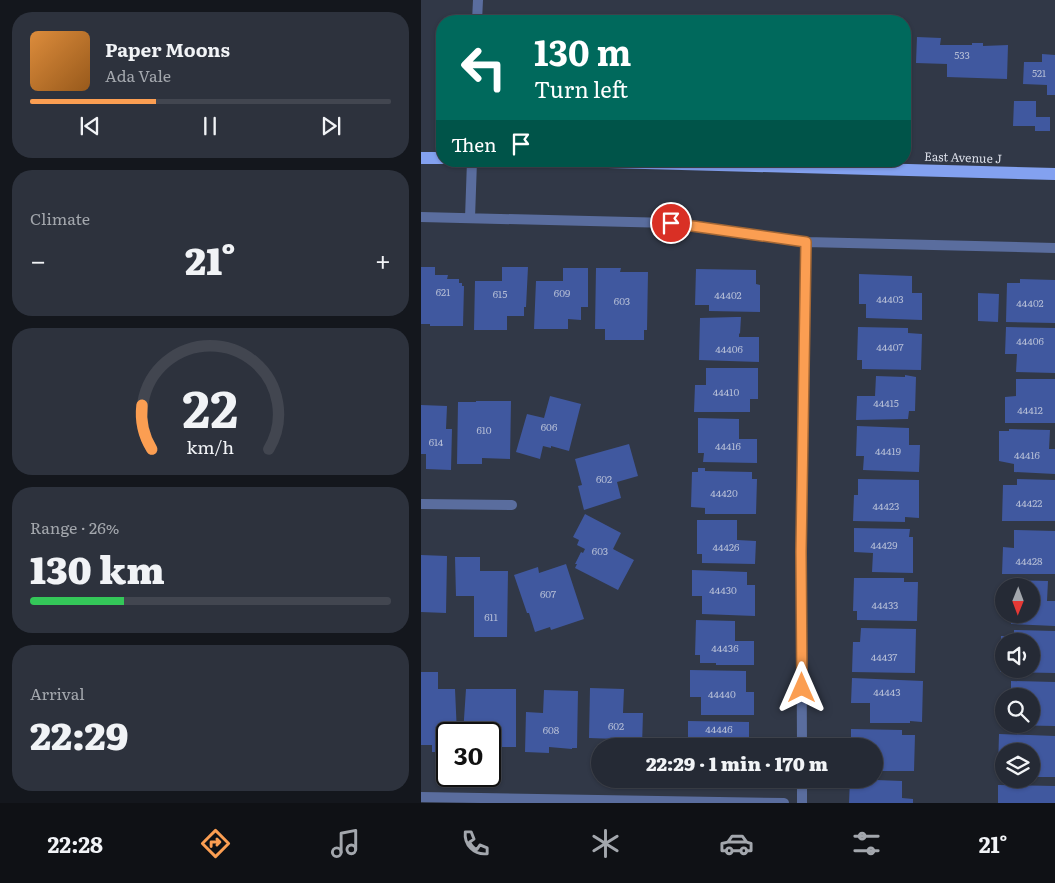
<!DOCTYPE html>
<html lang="en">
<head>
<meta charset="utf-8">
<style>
  :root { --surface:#252a35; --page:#2d323d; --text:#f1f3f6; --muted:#a3a7ad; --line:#424650; --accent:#fb9e52 }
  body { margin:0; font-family:Literata,serif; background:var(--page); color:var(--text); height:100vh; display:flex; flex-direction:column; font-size:19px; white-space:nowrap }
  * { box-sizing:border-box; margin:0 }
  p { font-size:16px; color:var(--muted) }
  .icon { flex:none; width:28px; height:28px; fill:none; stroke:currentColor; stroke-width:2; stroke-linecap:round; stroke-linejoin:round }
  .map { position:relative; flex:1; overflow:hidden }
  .panel { display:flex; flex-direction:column; gap:12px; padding:12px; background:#14171d; width:421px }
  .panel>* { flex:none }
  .top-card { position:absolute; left:15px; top:15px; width:475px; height:152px; border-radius:20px; box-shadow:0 1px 4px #0004,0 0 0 1px var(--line); background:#00695c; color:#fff; overflow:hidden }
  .needle { width:32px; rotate:181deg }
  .tools { position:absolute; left:574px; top:578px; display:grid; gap:10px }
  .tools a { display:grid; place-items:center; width:45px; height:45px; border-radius:50%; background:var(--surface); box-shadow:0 1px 4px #0004,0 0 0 1px var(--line); font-size:25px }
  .speed { position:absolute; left:15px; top:722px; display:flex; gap:10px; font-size:25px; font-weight:700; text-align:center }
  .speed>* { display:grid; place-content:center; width:65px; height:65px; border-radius:50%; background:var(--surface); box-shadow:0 1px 4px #0004,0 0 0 1px var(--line); line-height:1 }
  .speed .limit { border:2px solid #111; border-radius:8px; background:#fff; color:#111 }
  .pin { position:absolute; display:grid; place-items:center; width:42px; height:42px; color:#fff; margin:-21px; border:2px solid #fff; border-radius:50%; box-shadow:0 1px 5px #0007 }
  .me { position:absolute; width:55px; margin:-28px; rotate:0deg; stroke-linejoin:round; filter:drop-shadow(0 0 4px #0008) }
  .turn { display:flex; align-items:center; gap:18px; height:105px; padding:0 15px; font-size:22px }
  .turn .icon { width:65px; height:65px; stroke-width:2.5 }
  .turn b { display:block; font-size:35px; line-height:42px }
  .then { display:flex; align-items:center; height:48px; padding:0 15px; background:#0003; gap:10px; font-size:19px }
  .big { font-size:38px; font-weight:800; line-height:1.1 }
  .panel .card { flex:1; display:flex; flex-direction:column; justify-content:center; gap:8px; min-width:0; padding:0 18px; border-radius:20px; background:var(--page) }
  .panel .dial { align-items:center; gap:0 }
  .dial svg { height:130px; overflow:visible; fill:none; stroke:var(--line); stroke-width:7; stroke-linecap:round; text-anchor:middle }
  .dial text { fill:var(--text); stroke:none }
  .song { display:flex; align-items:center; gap:15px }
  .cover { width:60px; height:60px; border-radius:8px; background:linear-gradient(135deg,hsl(30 70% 55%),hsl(30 70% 35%)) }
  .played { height:5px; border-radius:2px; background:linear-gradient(90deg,var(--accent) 35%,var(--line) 35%) }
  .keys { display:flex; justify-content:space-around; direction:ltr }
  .heat { display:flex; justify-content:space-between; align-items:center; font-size:28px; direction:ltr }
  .charge { height:8px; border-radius:4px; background:linear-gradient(90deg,#34c759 26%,var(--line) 0) }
  .trip { position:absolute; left:170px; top:738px; width:292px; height:50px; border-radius:25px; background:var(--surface); box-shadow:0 1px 4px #0004,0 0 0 1px var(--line); font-weight:800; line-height:50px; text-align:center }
  .tab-bar { display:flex; height:80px; justify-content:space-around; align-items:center; background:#0f1115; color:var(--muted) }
  .tab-bar .icon { width:35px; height:35px }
  .tab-bar .on { color:var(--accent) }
  .tab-bar b { font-size:22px; color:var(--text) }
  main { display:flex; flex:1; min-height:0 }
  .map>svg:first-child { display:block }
  .building { fill:#40589f; fill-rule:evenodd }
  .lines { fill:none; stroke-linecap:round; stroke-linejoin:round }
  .minor { stroke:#5a6d9e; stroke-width:10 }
  .primary { stroke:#83a1f0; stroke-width:12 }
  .route-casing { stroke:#a36735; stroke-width:12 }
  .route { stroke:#fb9e52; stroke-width:9 }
  .labels { text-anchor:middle; stroke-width:5; stroke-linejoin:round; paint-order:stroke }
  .number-label { font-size:10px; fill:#b3bcd5 }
  .street-label { font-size:12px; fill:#d9dde7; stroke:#313847 }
</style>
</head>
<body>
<main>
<section class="panel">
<div class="card">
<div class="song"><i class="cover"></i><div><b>Paper Moons</b><p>Ada Vale</p></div></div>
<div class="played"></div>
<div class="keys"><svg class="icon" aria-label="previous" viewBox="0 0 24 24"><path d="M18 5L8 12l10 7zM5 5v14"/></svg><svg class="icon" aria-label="pause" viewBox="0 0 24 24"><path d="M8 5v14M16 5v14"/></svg><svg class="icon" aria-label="next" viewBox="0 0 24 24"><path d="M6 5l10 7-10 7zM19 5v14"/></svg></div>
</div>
<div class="card"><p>Climate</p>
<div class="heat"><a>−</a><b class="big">21°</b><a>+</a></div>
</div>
<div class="card dial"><svg viewBox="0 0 100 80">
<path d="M14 69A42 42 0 1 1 86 69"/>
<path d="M14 69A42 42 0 0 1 8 42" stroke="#fb9e52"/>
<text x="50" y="56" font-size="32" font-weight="700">22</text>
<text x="50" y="72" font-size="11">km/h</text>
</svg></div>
<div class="card"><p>Range · 26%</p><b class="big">130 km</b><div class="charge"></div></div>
<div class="card"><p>Arrival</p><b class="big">22:29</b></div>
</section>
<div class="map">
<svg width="634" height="803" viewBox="0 0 634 803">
  <rect width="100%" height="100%" fill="#313847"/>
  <path class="building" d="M484 31H487L486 69H484Z
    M496 37 520 38 519 45H551V43H562V46L587 45 586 79 526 77V64L495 63Z
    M621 54 634 55V95H626V85L602 84 603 62H621Z
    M593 101H615V117H629V131H614V126H592Z
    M0 267H14V275H27L26 279H38V283H41V286H43L42 326H9V324H0Z
    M81 267H107L105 307H103V316H86V330H53L54 281H81Z
    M142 268H167V307H160V320L147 319V329H113L115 281H142Z
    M175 268H200L199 272H227L226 330H223V340H184V329H174Z
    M275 269 335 270V284L339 285V312L288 311V305H274Z
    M438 274 491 276V293H501V320L445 318V304H438Z
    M599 279 634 280V323L585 322 586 283H599Z
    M557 293 578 294 577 322 557 321Z
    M315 317H320L319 334 318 333V337H338V362L278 360 279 318Z
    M437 327 487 328V333L501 334 500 370 441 369V360H436Z
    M585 327 634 328V373L595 372 596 354H584Z
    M285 368H337V399H329V412H273L274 385H285Z
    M484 375 495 377 494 411H488L487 419 435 420 436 396H454L455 376 484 377Z
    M595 379H634V423H584V397L595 396Z
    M129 396 160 404 148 451 130 446V448L122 446 119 459 95 452 106 414 123 418Z
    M55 401H90L89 459 61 458V464H36L37 402H55Z
    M0 405 26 406 25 429H31L30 470 5 469V454H0Z
    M277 418 318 419V439H336V463L282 462 283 453H277Z
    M436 426 488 428V445H499L498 472 442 470 443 456H435Z
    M588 429 629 430 628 449H634V474L593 472V464L578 461V431H588Z
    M208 444 217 476 196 482 200 498 163 510 157 486 161 485 154 459Z
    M277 468H284V471L331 472V479H336L335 514H284V508L270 507 271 472H277Z
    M437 479 498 480V518L484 517V522L432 521 433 495H437Z
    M596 479 634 480V521H581L582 485H596Z
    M164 514 200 533 192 549 213 560 197 590 154 568 156 564H154L160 552 162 553 164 549 156 545 158 540 152 537Z
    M276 520H316V540L335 541 334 564 281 563V554H276Z
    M433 528 489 529 488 537H492V573L451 572 452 553 433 552Z
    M593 530 634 531V574H581L582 547 593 548Z
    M0 555 26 556 25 613 0 612Z
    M34 557H59V571H87L86 637H53V596H35Z
    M145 564 163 619 130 630 129 627 114 632 108 613H106L93 575 117 567 118 573Z
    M271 570 326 572V585H334V616L281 614V596H271Z
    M433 578H483V582H497L496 621 436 620V611H432Z
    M586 580 627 581 626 601H634V626L590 624 591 614H610V586H586Z
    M275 620 314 621V641H333V665H295V663H279V655H274Z
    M440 628 495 629 494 673 431 672 432 642H439Z
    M593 630 634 631V673L579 672 580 636H593ZM582 641H610V669H582Z
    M269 670 325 671V692H333V715H280V697H269Z
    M0 672H17V689H34L36 734H26V752H11V745H0Z
    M431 678 502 681 501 722 489 721V723H449V703H430Z
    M590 681 634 682V726L579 725V699H582V724H610V696H590Z
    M169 688 203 689 202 713H222L221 746H196V739L168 738Z
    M45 689H95V747H69V734H42Z
    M123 690 157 691 156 748H151V749L128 747V753L104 752 105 712 122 713Z
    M267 721 328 722V737H333L332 746H267Z
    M430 729 481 730V735H494L493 771H454V746H430Z
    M578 734 634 736V777H610V751H582V771L577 770Z
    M429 779 481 781V798L492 799V803H428Z
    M577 785 634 786V803H577Z"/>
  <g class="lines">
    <path class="minor" d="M56 21 57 0
      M0 217 250 223 385 242 634 248
      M49 218 51 161
      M0 504 91 505
      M381 746 380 552 385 242
      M381 779V803
      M0 797 363 803"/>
    <path class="primary" d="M0 158H21
      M151 161 634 174"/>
  </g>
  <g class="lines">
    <defs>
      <path id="route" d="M250 223 385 242 380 552 381 688"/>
    </defs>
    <use href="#route" class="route-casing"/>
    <use href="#route" class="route"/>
  </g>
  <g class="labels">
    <g class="number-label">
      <text x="541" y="59">533</text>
      <text x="618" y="77">521</text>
      <text x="22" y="296">621</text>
      <text x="141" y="297">609</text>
      <text x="79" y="298">615</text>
      <text x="307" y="299">44402</text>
      <text x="469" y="303">44403</text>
      <text x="201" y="305">603</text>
      <text x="609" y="307">44402</text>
      <text x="609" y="345">44406</text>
      <text x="469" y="351">44407</text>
      <text x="308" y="353">44406</text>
      <text x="305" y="396">44410</text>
      <text x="465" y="407">44415</text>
      <text x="609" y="414">44412</text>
      <text x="128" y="431">606</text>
      <text x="63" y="434">610</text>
      <text x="15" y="446">614</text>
      <text x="307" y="450">44416</text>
      <text x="467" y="455">44419</text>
      <text x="606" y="459">44416</text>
      <text x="183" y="483">602</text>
      <text x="303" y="497">44420</text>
      <text x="608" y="507">44422</text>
      <text x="465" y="510">44423</text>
      <text x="463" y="549">44429</text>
      <text x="305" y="551">44426</text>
      <text x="179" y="555">603</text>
      <text x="608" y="565">44428</text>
      <text x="302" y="594">44430</text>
      <text x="127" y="598">607</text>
      <text x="464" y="609">44433</text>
      <text x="70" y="621">611</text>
      <text x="304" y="652">44436</text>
      <text x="463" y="661">44437</text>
      <text x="466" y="696">44443</text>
      <text x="301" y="698">44440</text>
      <text x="195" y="730">602</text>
      <text x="298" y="733">44446</text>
      <text x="130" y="734">608</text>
    </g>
    <g class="street-label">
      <text transform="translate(542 158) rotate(2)" y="4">East Avenue J</text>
    </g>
  </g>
</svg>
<div class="tools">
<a><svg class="needle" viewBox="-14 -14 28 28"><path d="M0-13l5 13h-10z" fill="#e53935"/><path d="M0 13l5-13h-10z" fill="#a3a7ad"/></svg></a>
<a><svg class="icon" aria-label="sound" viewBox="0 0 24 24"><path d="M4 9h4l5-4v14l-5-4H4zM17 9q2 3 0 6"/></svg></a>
<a><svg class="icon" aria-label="search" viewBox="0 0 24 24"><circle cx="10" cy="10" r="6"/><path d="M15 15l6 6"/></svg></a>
<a><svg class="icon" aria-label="layers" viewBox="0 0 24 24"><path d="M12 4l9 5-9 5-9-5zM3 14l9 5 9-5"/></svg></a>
</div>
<div class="speed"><div class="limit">30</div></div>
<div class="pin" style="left:250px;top:223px;background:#d93025"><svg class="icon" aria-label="arrive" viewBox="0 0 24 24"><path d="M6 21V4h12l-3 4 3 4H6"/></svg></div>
<svg class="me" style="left:381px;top:688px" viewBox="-20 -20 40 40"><path d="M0-17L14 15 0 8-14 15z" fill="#fb9e52" stroke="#fff" stroke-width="4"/></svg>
<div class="trip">22:29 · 1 min · 170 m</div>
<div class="top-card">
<div class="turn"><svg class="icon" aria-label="left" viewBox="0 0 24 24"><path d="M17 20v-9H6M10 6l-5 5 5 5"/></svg><div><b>130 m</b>Turn left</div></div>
<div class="then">Then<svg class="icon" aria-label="arrive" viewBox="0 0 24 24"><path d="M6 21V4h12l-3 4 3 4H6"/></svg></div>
</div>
</div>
</main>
<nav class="tab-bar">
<b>22:28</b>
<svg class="icon on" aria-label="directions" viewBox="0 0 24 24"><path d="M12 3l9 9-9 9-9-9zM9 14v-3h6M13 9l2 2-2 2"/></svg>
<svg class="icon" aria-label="music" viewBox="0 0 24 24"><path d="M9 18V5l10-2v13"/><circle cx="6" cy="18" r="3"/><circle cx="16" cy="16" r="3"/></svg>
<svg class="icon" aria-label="phone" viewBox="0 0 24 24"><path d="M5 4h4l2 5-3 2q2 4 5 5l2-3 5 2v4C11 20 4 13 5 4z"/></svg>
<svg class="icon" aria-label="climate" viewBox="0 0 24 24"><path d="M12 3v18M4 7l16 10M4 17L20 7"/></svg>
<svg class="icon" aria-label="car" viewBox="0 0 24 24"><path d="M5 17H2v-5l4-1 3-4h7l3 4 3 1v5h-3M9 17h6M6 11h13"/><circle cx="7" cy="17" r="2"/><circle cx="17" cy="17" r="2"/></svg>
<svg class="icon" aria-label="filters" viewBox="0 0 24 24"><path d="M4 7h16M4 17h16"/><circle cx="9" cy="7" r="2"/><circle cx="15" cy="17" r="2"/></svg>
<b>21°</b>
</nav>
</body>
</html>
